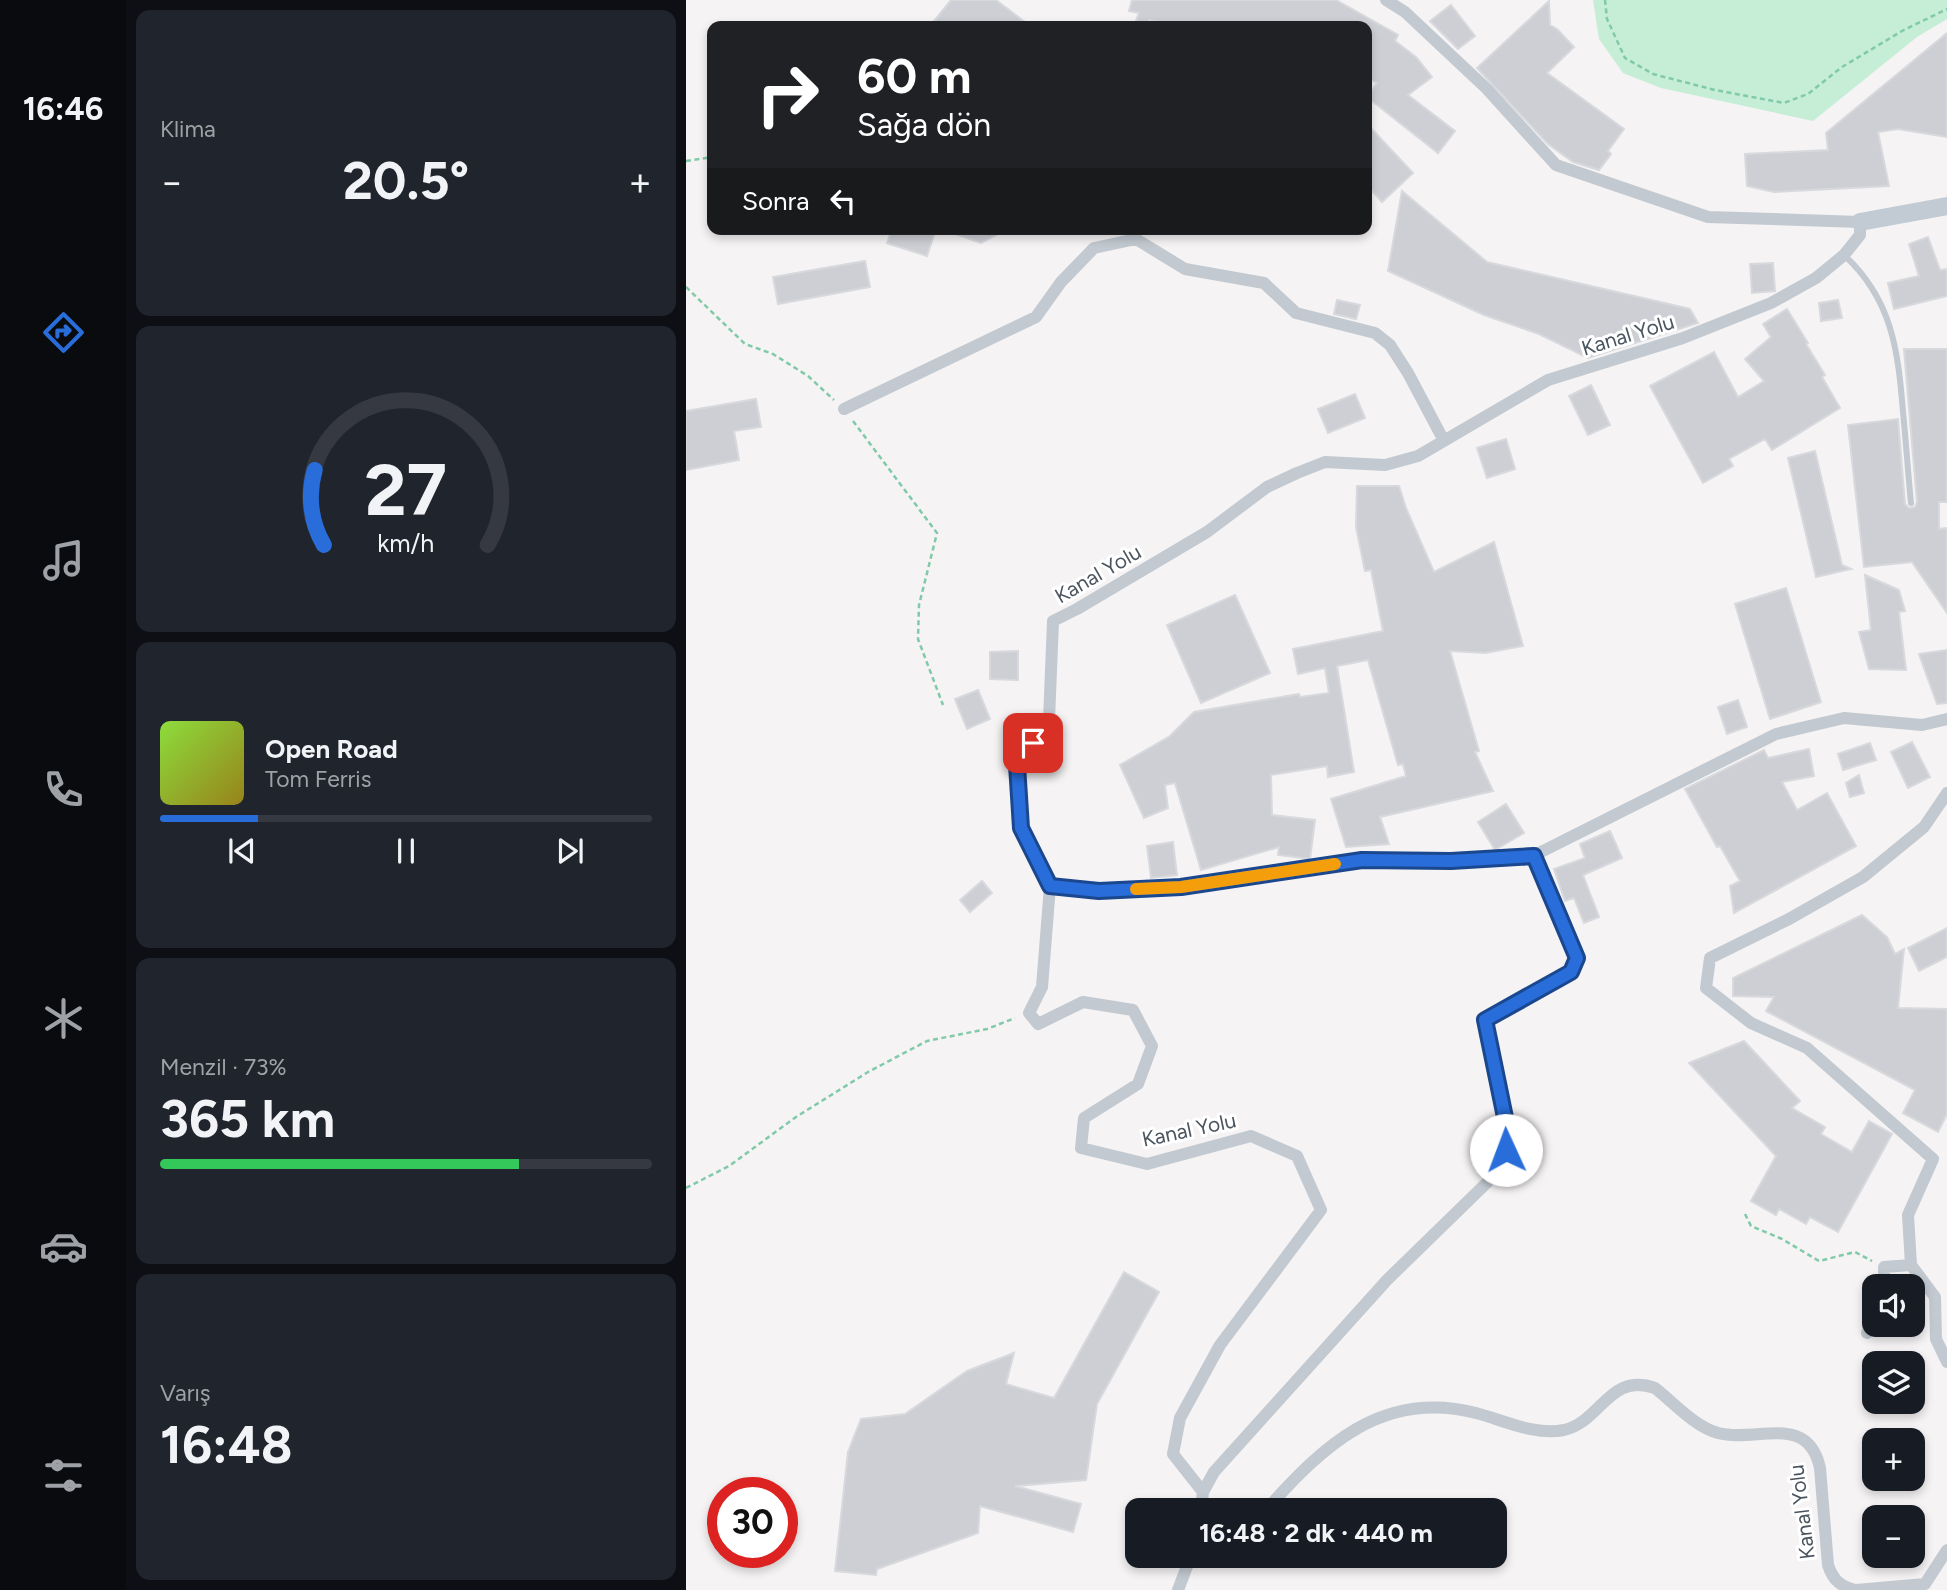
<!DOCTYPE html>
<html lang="tr">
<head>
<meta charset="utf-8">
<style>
  :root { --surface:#171b24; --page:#20242c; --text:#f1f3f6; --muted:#9ea1a6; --line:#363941; --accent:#286dda }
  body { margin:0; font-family:Figtree,sans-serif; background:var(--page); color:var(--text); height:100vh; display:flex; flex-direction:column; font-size:26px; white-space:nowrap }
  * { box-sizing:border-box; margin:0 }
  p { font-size:23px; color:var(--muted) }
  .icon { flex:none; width:38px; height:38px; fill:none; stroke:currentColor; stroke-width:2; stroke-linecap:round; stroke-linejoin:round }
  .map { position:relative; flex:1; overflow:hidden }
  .side { display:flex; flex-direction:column; gap:10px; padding:10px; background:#0d0f14; width:560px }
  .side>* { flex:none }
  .guide { position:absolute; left:21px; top:21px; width:665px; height:214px; border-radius:14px; box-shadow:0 4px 10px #0003; background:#202124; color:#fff; overflow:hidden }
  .tools { position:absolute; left:1176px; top:1274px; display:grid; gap:14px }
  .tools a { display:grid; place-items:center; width:63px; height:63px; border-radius:14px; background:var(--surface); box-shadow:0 4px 10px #0003; font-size:35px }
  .speed { position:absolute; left:21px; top:1477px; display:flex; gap:14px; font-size:35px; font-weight:700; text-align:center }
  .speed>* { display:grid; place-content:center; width:91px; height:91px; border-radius:50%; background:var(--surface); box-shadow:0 4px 10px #0003; line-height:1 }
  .speed .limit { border:10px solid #d22; background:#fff; color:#111 }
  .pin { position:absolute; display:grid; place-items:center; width:60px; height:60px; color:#fff; margin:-30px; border-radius:14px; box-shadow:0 4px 10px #0006 }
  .me { position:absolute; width:77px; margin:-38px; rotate:358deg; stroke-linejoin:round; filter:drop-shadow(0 0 5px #0008) }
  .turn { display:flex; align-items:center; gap:24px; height:147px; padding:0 35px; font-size:32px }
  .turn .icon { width:91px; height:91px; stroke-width:2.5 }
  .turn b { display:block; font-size:49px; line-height:60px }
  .then { display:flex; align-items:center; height:66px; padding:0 35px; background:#0003; gap:14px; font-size:26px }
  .big { font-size:52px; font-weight:700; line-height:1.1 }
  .side .widget { flex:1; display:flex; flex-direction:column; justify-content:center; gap:10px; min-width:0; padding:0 24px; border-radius:14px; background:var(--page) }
  .side .dial { align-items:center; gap:0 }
  .dial svg { height:182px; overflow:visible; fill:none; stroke:var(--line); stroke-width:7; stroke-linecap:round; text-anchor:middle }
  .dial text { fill:var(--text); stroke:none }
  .song { display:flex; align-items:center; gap:21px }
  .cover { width:84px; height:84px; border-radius:10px; background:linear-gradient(135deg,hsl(90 70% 55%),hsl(50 70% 35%)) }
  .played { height:7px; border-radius:4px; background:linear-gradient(90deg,var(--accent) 20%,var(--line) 20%) }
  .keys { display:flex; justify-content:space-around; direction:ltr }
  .heat { display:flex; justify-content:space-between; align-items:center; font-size:38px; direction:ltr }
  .charge { height:10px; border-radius:5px; background:linear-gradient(90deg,#34c759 73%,var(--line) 0) }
  .trip { position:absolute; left:439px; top:1498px; width:382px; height:70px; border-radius:14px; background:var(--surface); box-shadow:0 4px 10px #0003; font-weight:700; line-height:70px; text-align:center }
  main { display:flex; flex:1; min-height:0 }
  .tab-bar { display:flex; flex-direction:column; width:126px; justify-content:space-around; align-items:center; background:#090b0e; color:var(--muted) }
  .tab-bar .icon { width:49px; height:49px }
  .tab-bar .selected { color:var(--accent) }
  .tab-bar b { font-size:32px; color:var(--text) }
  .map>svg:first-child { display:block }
  .green { fill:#c6eed7 }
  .building { fill:#cdcfd5; stroke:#d7d9dd; stroke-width:2 }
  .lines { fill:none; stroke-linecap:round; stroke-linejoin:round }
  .path { stroke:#80caa9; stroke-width:2.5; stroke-dasharray:5 3.5; stroke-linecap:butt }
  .lane { stroke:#c2c9d0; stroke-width:6 }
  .street { stroke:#c2c9d0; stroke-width:12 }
  .secondary { stroke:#c2cad4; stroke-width:18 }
  .route-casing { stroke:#1a478e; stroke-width:18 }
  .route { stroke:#286dda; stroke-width:12 }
  .slow { stroke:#f59e0b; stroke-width:12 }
  .labels { text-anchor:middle; stroke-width:6; stroke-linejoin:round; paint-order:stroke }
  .street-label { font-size:21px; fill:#4b555f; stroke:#fff }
</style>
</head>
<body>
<main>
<nav class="tab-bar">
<b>16:46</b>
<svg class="icon selected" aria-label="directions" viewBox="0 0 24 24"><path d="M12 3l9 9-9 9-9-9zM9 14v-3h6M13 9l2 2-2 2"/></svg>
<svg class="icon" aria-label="music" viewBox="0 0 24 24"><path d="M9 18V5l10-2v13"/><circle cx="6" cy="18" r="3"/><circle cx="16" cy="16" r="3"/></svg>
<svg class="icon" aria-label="phone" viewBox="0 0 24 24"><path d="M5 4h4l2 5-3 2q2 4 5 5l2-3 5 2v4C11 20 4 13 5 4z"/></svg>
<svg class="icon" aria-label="climate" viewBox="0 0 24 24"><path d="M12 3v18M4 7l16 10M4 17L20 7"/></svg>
<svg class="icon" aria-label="car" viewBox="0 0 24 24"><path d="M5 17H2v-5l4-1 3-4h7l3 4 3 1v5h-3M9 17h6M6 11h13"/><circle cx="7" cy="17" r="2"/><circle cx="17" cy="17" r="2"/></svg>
<svg class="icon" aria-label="filters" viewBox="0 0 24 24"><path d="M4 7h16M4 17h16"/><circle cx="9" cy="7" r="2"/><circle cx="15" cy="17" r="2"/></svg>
</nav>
<section class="side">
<div class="widget"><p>Klima</p>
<div class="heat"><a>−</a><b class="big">20.5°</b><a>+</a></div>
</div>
<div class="widget dial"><svg viewBox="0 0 100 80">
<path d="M14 69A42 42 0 1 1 86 69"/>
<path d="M14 69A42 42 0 0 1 10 36" stroke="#286dda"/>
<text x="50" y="56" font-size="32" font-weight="700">27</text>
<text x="50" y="72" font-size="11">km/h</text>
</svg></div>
<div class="widget">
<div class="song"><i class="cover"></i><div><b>Open Road</b><p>Tom Ferris</p></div></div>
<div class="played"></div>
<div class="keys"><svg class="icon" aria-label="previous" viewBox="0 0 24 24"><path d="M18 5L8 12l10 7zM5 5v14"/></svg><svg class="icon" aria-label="pause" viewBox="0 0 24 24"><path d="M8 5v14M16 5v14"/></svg><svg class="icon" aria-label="next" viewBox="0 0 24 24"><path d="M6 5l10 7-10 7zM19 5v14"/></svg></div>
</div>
<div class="widget"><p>Menzil · 73%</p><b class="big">365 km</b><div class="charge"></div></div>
<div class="widget"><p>Varış</p><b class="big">16:48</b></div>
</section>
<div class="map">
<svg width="1261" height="1590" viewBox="0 0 1261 1590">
  <rect width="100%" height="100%" fill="#f5f3f3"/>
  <path class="green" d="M907 0H1261V19L1231 37 1127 121 975 88 937 73 913 39Z"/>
  <path class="building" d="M265 0H310L344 26H244Z
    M446 0H650L712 35 709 41 730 57 746 77 722 95 769 131 752 153 681 97 691 83 681 77V26H489L463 20 462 25 450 21 453 13 443 11Z
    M863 1 864 25 871 29 888 47 861 73 938 129 922 151 925 154 913 170 887 162 862 144 791 68Z
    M765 5 789 36 772 49 744 21Z
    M1261 33V137L1212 129 1192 132 1203 186 1088 192 1061 186 1059 154 1142 150 1140 133Z
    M681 124 727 173 696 202 681 185Z
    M716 191 801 262 1004 309 1012 323 902 358 853 334 798 315 702 271Z
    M206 229H250L241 256 201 243Z
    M261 229H321L295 243 260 231Z
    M1242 237 1254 270 1261 269V296L1208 309 1202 283 1233 276 1223 244Z
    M179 261 184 287 92 304 87 277Z
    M1087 263 1089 291 1066 293 1064 264Z
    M651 300 674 305 670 319 648 314Z
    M1152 300 1156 318 1135 321 1133 303Z
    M1101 309 1122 343 1120 344 1139 375 1136 377 1154 408 1086 450 1079 439 1043 459 1047 466 1017 483 964 386 1028 352 1052 397 1078 381 1059 359 1085 337 1077 324Z
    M1218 349H1261V502H1253V529L1261 528V613L1226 562 1178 567 1162 425 1212 419 1219 504 1223 508 1229 507 1231 502Z
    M905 385 924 425 902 435 883 396Z
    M669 394 679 418 642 433 632 409Z
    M70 399 75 427 48 431 53 460 0 470V411Z
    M820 439 829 469 801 478 791 448Z
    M1129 451 1156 565 1165 569 1130 577 1102 458Z
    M671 486H713L720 508 748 572 808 542 837 646 799 653 764 651 793 751 789 752 807 791 694 817 703 844 660 847 645 799 720 776 717 764 712 765 682 660 651 666 668 772 642 777 641 766 585 775 586 815 629 820 624 859 592 855 593 847 515 870 489 783 479 785 482 808 458 818 434 765 484 736 508 712 613 694 614 697 643 693 639 668 612 674 607 649 697 631 685 570 679 571 670 527Z
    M1179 575 1213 590 1219 611 1213 612 1220 670 1183 669 1173 632 1185 630Z
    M1100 588 1135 702 1084 719 1049 604Z
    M549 595 584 673 515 703 481 625Z
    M1261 650V703L1251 704 1233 654Z
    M332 651V680L304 679V652Z
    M292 690 304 719 281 729 269 699Z
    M1052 700 1061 727 1041 734 1032 707Z
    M1226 742 1244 777 1222 788 1205 752Z
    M1184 743 1190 760 1157 770 1152 754Z
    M1123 749 1128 776 1096 782 1111 810 1141 793 1170 846 1048 913 1044 886 1054 881 1034 846 1031 847 999 789 1078 750 1082 758Z
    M1173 775 1178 793 1164 797 1160 783Z
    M820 804 838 833 809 850 792 822Z
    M924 831 936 858 897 875 913 917 898 923 888 898 879 901 868 869 899 858 894 844Z
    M487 842 491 875 465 878 461 846Z
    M296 881 306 893 284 912 274 900Z
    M1176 915 1201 937 1209 954 1218 949 1212 1008 1261 1009V1114L1252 1132 1217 1113 1229 1090 1080 1011 1088 997 1047 996V978Z
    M1261 928V957L1233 971 1222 948Z
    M1058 1041 1114 1101 1106 1108 1139 1127 1135 1134 1166 1152 1183 1121 1206 1134 1152 1232 1124 1217 1120 1224 1093 1209 1090 1215 1065 1201 1090 1156 1003 1063Z
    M438 1272 473 1292 411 1404 400 1480 329 1486 395 1504 387 1532 294 1506 292 1533 191 1569 190 1575 149 1571 162 1452 175 1419 219 1414 281 1371 328 1353 320 1384 368 1398Z"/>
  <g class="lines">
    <path class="path" d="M919 0 921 19 939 58 967 74 1029 90 1098 103 1122 94 1156 67 1216 31 1261 9
      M0 161 26 157
      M0 287 59 344 87 354 122 376 148 400
      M167 421 251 533 233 605 232 639 257 705
      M0 1188 43 1166 110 1117 182 1072 241 1041 301 1029 329 1018
      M1059 1214 1065 1226 1096 1239 1133 1261 1169 1252 1186 1261"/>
    <path class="lane" d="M1158 255C1206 299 1212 350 1217 412 1220 442 1222 473 1225 503"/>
    <path class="street" d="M158 409 350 317 375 282 408 248 450 239 499 269 578 283 610 313 689 333 704 345 722 373 757 439
      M364 886 413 891 495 887 676 860 765 861 847 856 1090 734 1158 718 1236 725 1261 719
      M1225 1265 1222 1215 1247 1159 1121 1048 1065 1023 1020 988 1024 958 1103 919 1177 877 1238 827 1261 793
      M1198 1286V1267L1225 1265 1249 1297 1250 1339 1261 1362
      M1181 1333 1188 1319
      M517 1492 528 1472 701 1280 817 1167 822 1132 799 1020 885 972 891 958 847 856
      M515 1510 517 1492 487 1454 494 1418 534 1345 635 1210 611 1156 565 1136 461 1164 395 1148 398 1118 452 1084 466 1046 447 1010 397 1002 352 1024 343 1013 356 987 364 886 335 829 331 765 363 720 367 621 391 609 521 532 581 487 611 473 639 462 699 465 732 456 862 380 997 338 1085 303 1130 278 1158 255 1174 235V222L1022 217 870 165 801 89 719 12 700 0
      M580 1510C637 1446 696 1389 790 1413 817 1420 849 1436 878 1430 916 1421 923 1372 969 1388 988 1403 1008 1426 1032 1433 1070 1443 1122 1412 1134 1468L1142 1565C1147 1580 1154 1586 1169 1590
      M1239 1584 1261 1550
      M492 1590 505 1556
      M1170 1590 1239 1584"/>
    <path class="secondary" d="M1174 222 1261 206"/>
  </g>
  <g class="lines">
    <defs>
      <path id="route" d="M347 743 331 765 335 828 364 886 413 891 495 887 676 860 765 861 848 856 891 958 885 972 799 1020 822 1132 820 1150"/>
    </defs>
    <use href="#route" class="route-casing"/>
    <use href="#route" class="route"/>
    <path class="slow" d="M450 889 495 887 649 864"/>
  </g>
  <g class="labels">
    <g class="street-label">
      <text transform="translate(942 335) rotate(-17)" y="7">Kanal Yolu</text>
      <text transform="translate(412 574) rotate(-30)" y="7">Kanal Yolu</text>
      <text transform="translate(503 1130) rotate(-12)" y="7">Kanal Yolu</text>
      <text transform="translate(1116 1512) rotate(-97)" y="7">Kanal Yolu</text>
    </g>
  </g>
</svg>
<div class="tools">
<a><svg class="icon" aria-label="sound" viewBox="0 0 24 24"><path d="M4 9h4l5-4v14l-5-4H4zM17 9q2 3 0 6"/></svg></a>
<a><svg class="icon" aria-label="layers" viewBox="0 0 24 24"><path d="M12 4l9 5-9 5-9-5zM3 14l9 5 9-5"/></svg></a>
<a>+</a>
<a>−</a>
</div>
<div class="speed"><div class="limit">30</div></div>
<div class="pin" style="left:347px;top:743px;background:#d93025"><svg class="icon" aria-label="arrive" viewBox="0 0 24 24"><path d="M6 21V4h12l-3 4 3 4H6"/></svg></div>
<svg class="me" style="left:820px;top:1150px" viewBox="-20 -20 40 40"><circle r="19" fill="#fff"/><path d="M0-13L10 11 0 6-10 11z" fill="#286dda"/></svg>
<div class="trip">16:48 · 2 dk · 440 m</div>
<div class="guide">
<div class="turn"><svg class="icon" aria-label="right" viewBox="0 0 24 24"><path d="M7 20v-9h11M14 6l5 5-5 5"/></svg><div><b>60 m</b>Sağa dön</div></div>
<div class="then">Sonra<svg class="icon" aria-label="left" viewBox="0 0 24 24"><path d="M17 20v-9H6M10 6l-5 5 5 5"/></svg></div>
</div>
</div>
</main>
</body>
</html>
